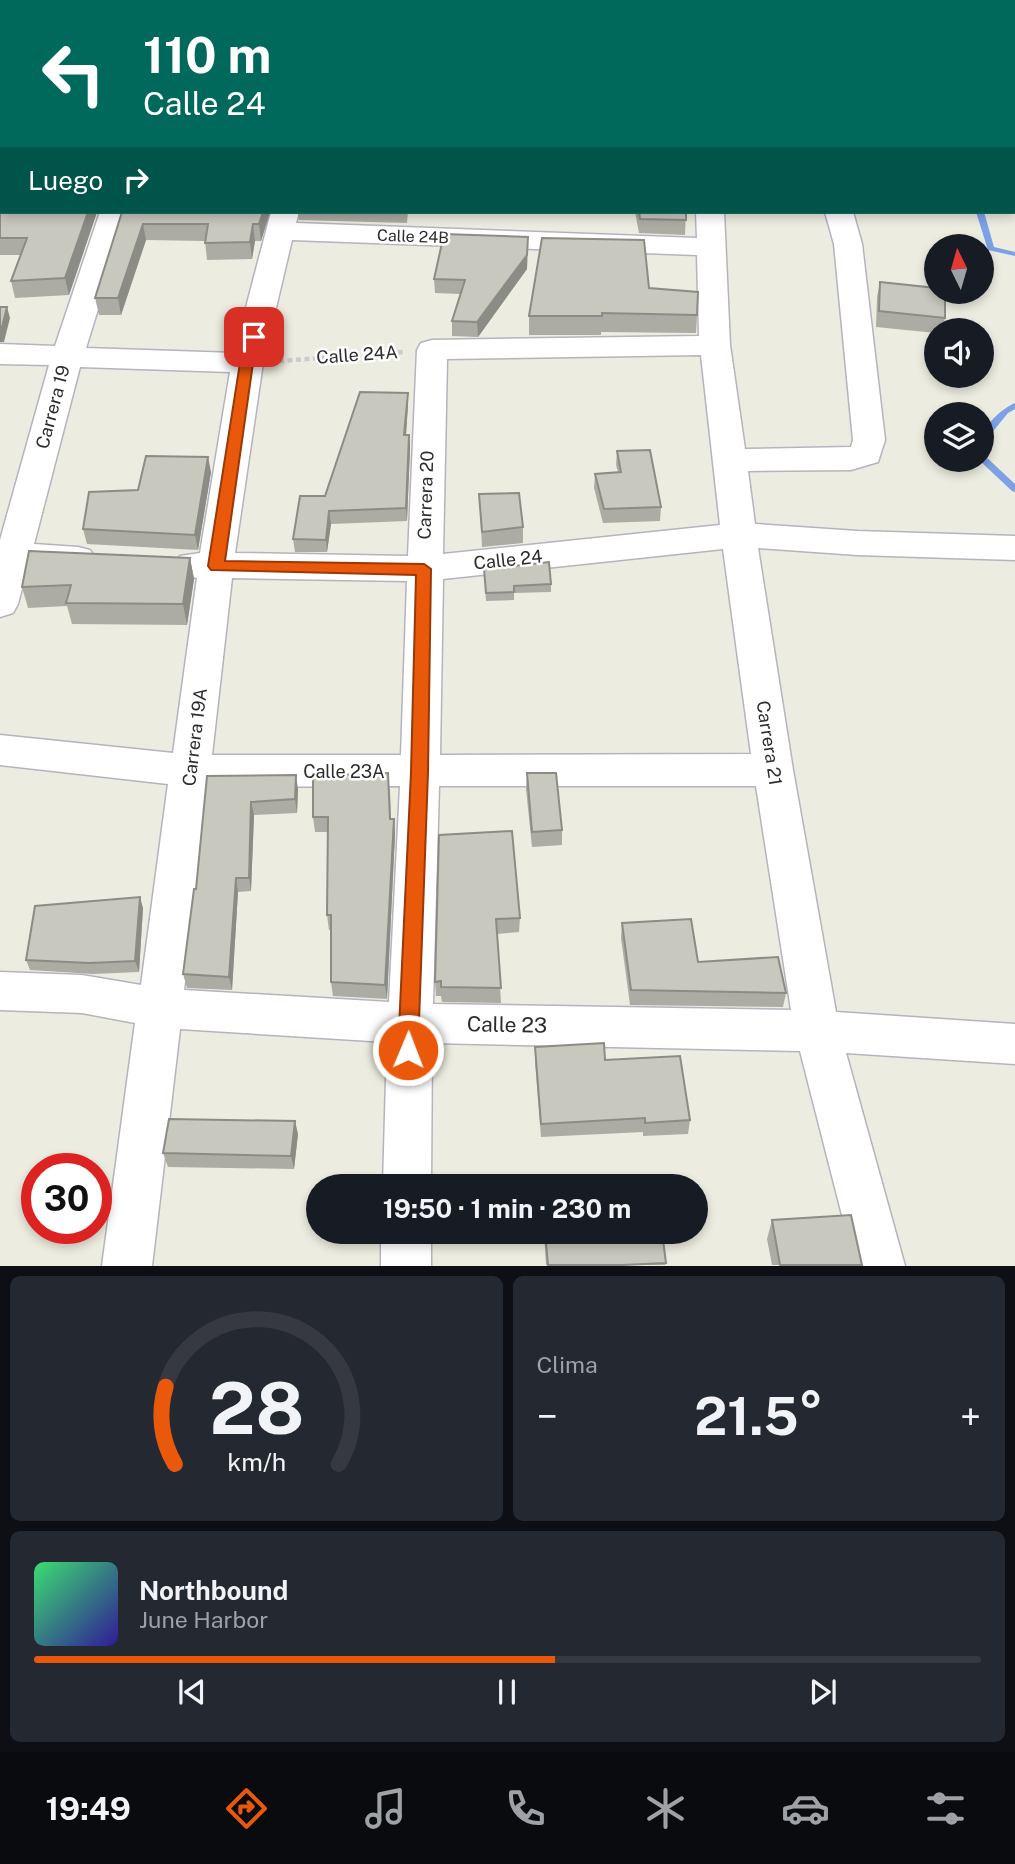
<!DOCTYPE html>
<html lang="es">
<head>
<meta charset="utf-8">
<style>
  :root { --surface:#171b24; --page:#242831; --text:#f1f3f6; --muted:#9ea1a6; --line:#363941; --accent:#ea580c }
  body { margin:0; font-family:"Public Sans",sans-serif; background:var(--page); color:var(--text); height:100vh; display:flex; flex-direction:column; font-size:26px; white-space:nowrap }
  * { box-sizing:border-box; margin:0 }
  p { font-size:23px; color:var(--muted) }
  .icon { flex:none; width:38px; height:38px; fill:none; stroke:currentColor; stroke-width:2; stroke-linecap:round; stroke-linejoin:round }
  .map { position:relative; height:1266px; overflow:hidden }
  .drawer { display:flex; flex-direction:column; gap:10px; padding:10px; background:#0d0f14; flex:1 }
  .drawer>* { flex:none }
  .banner { position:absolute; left:0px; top:0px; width:1015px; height:214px; box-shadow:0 4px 10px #0003; background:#00695c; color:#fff; overflow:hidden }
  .needle { width:46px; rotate:355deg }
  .buttons { position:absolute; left:924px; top:234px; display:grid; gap:14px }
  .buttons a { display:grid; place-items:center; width:70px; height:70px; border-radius:50%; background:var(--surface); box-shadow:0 4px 10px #0003; font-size:35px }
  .speed { position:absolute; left:21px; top:1153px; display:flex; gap:14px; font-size:35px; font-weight:700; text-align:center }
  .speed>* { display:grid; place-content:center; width:91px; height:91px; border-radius:50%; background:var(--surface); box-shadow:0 4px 10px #0003; line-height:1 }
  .speed .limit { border:10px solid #d22; background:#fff; color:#111 }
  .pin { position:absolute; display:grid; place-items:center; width:60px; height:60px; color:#fff; margin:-30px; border-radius:14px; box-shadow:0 4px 10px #0006 }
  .me { position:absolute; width:77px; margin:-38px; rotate:1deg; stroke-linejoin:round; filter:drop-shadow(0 0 5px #0008) }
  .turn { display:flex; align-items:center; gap:24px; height:147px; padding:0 28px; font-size:32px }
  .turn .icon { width:91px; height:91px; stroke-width:2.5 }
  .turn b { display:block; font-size:49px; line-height:60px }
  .then { display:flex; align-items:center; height:66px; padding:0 28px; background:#0003; gap:14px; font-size:26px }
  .big { font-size:52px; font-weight:700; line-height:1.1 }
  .drawer .tile { flex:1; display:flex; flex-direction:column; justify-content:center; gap:10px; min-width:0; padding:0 24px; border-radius:10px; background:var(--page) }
  .drawer .dial { align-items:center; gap:0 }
  .dial svg { height:182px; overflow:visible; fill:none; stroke:var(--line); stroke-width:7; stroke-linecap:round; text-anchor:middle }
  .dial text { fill:var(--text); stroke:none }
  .song { display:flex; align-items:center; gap:21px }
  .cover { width:84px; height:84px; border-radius:10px; background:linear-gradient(135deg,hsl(140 70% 55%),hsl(250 70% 35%)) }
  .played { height:7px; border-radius:4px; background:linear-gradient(90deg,var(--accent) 55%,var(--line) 55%) }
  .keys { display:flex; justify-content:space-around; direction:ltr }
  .heat { display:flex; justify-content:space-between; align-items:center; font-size:38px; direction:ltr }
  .drawer .tiles { flex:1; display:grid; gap:10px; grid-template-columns:1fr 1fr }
  .tile:last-child { grid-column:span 2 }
  .trip { position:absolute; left:306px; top:1174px; width:402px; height:70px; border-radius:35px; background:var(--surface); box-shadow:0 4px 10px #0003; font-weight:700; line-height:70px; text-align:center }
  .tab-bar { display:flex; height:112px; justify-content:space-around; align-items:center; background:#090b0e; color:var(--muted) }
  .tab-bar .icon { width:49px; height:49px }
  .tab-bar .selected { color:var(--accent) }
  .tab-bar b { font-size:32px; color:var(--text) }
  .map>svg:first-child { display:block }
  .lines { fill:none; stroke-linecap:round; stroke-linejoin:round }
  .stream { fill:#7ca1e5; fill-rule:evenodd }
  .street-casing { stroke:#b6b3be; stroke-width:3 }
  .path { stroke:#ccc; stroke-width:4.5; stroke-dasharray:5 3.5; stroke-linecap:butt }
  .street { fill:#fff; fill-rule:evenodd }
  .wall { fill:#acaca4 }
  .shaded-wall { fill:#8c8c86 }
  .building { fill:#c8c8bf; stroke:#8c8c86; stroke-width:2 }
  .route { fill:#ea580c; stroke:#983908; stroke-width:2 }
  .labels { text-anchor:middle; stroke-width:5; stroke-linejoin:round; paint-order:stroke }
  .far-street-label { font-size:16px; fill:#2c2c2c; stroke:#fff }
  .street-label { font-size:18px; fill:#2c2c2c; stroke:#fff }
  .near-street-label { font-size:21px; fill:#2c2c2c; stroke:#fff }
</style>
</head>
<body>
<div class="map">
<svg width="1015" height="1266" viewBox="0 0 1015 1266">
  <rect width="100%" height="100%" fill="#ecece0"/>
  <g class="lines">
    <path class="stream" d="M819 0H825L826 2H820Z
      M976 212H984L994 247 1015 252V256L988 250Z
      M1015 403V409L1008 413 985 441 982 442C982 426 1001 409 1015 403Z
      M982 455 985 456 1015 484V492L1012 491 979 460H982Z"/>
    <defs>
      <path id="street" d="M673 0H697V2H673Z
        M2 122V142H0V123Z
        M1013 157H1015V173H1013Z
        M100 212H128L86 348 234 353 271 212H299L296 223 697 238 696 212H724L730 345 745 449 851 447 853 440 834 244 825 212H853L862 244 885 440 878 462 851 470 748 471 755 524 857 531 1015 536V560L857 555 758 548 793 770 836 1012 1015 1024V1064L846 1053 905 1266H855L800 1051 432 1043 431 1186H383L387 1042 180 1029 152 1266H102L135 1023 82 1013 0 1010V972L82 975 141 985 168 784 0 765V735L173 753 197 578 180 574 174 565 180 556 200 553 230 372 80 367 34 544 78 547 90 550 96 559 90 568 78 571 27 569 18 604 13 613 0 617V540L49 365 0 364V344L55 346ZM292 240 697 255 699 336 432 340 421 343 417 350 408 556 235 553 263 363ZM701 355 720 525 443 554 447 359ZM723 549 751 754 440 755 443 579ZM232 578 407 581 401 755H212ZM400 786 389 1002 184 990 208 787ZM439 786H756L791 1010 433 1004Z
        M381 1232H431V1266H381Z"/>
    </defs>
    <use href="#street" class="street-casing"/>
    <path class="path" d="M279 361 403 352"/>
    <use href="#street" class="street"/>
  </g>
  <path class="wall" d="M0 0H42L43 2H2V58H0Z
    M52 0H668V2H52Z
    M862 0H912V2H861Z
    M0 186 2 212H97L69 295 15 298 11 281 21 255H0Z
    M122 212H270L261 241H255L252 259 207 260 205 241 146 240 121 315H99L95 298Z
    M298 212H408L407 223 299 220Z
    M635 212H686L685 235 639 233Z
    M528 237 527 269 478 337 452 336V321L460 294 435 293 434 279Z
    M880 282 945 318 942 331H936V333L876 327 877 297Z
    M649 288 697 315 696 333 601 332V335H529V316Z
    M408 405 406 435H409L410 448 407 521 331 524 327 552H295L293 539 325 496Z
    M617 451 661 507 660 521 603 523 594 488 595 474 618 472 616 465Z
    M211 472 198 550 87 544 83 529 138 490Z
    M479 494 523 527V543L482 547Z
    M190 558 194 579 187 625 72 624 67 606 28 608 22 587Z
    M484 569 551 584V592L514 593V600L486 601Z
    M527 773 562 830V845L532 847 526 789Z
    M207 776 298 789 297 813 254 815 251 891 238 892 232 990 187 988 183 974 196 889Z
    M390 789 391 819H394L395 834 387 999 333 996 331 982V930H329L327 915 328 832H315L313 817Z
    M439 835 520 918 519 932 497 934 501 1003 442 1002 441 996H436L435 982Z
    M143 908 139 972 93 974 30 970 26 960Z
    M622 923 698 962 786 993 783 1007 630 1005 621 938Z
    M535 1047 605 1060 690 1120 688 1134 643 1136V1132L541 1137 535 1061Z
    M298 1134 294 1169 168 1167 163 1153Z
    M772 1220 862 1265H772L767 1239Z
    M544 1232H593V1233L666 1263 665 1265H546Z"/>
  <path class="shaded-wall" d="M33 0H42L43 2H32Z
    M88 212H97L69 295 65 278Z
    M263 212H270L261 241 259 224Z
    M143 224 146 240 121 315 118 298Z
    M253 224 255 241 252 259 250 242Z
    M528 237 527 269 478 337 477 322Z
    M7 307 10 318 4 342H0V331Z
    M408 393V405L405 448 404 435Z
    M409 435 410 448 407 521 406 508Z
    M208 457 211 472 198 550 195 535Z
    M329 511 331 524 327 552 326 540Z
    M190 558 194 579 187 625 183 604Z
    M296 775 298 789 297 813 295 799Z
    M251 802 254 815 251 891 249 878Z
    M394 819 395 834 387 999 385 985Z
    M236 878 238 892 232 990 229 977Z
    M140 897 143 908 139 972 135 961Z
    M295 1121 298 1134 294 1169 291 1156Z"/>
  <path class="building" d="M0 0H33L32 2H2V42H0Z
    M52 0H264V2H52Z
    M341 0H663L662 2H340Z
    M736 0H763L764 2H737Z
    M891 0H912V2Z
    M0 149H2V212H88L65 278 11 281 27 238H0Z
    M122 212H263L259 224H253L250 242 205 243 208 224H143L118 298H95Z
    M639 212H686V220L640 219Z
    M444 234 528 237 527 255 477 322 452 321 465 280 434 279Z
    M542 238 644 240 649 288 698 292 697 315 602 313V316H529Z
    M880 282 936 288V292H945V318L879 311Z
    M0 307H7L1 331H0Z
    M360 392 408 393 404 435H409L406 508 329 511 326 540 293 539 300 496H325Z
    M650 450 661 507 604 509 595 474 621 472 617 451Z
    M146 456 208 457 195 535 83 529 89 492 138 490Z
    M519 493 523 527 482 532 479 494Z
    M29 551 190 558 183 604 66 603 71 585 22 587Z
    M549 562 551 584 514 586V592L486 593 484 569Z
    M388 773 390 819H394L385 985 331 982V915H327L328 817H313V776Z
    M527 773H556L562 830 532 832Z
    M296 775 295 799 251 802 249 878H236L229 977 183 974 194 889H196L207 776Z
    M512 831 520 918 496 919 501 988 441 987V981L435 982 439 835Z
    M140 897 135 961 89 963 26 960 35 906Z
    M691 919 698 962 778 957 786 993 631 990 622 923Z
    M604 1043 605 1060 680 1056 690 1120 645 1123V1118L541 1124 535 1047Z
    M169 1119 295 1121 291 1156 163 1153Z
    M851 1215 862 1265H780L772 1220Z
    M545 1232H593V1233L614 1232H662L666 1263 623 1265H548Z"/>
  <path class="route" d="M254 332 260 337 253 363 225 561 424 564 431 569 428 772 418 1050 415 1056 408 1059 401 1056 398 1050 411 772 416 575 211 570 208 566 240 363 247 337Z"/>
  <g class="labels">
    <g class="far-street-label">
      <text transform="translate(413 236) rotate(2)" y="6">Calle 24B</text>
    </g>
    <g class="street-label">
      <text transform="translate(357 355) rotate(-4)" y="6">Calle 24A</text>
      <text transform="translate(53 407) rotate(-75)" y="6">Carrera 19</text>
      <text transform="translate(426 495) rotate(-88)" y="6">Carrera 20</text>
      <text transform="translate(508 560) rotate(-6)" y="6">Calle 24</text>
      <text transform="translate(195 737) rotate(-83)" y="6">Carrera 19A</text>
      <text transform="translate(769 743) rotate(81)" y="6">Carrera 21</text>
      <text x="344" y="778">Calle 23A</text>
    </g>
    <g class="near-street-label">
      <text transform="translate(507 1025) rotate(1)" y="7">Calle 23</text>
    </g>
  </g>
</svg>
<div class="buttons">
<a><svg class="needle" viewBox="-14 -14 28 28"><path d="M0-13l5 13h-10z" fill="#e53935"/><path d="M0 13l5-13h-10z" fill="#9ea1a6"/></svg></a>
<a><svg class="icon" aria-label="sound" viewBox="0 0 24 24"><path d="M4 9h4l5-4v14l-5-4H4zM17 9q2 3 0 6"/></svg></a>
<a><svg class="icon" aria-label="layers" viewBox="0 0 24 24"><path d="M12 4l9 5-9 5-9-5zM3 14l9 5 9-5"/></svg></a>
</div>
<div class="speed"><div class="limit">30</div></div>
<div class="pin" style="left:254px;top:337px;background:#d93025"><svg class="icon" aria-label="arrive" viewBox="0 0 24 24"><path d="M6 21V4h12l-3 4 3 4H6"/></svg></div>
<svg class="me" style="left:408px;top:1050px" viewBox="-20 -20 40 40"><circle r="17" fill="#ea580c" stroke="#fff" stroke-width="3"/><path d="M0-11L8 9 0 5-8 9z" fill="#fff"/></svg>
<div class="trip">19:50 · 1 min · 230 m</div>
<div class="banner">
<div class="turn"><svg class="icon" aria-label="left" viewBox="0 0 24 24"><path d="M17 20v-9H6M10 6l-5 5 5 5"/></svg><div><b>110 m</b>Calle 24</div></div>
<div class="then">Luego<svg class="icon" aria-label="right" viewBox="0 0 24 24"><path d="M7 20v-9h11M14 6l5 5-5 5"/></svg></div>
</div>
</div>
<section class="drawer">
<div class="tiles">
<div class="tile dial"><svg viewBox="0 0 100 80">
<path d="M14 69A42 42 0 1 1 86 69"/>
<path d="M14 69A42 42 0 0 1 10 35" stroke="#ea580c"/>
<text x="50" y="56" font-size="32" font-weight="700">28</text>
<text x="50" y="72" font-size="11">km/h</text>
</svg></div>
<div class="tile"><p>Clima</p>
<div class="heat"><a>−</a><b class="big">21.5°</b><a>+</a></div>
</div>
<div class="tile">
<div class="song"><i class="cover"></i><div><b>Northbound</b><p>June Harbor</p></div></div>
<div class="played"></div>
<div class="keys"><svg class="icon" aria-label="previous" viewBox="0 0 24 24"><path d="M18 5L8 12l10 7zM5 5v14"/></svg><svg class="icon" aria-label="pause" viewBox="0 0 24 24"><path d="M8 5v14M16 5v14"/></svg><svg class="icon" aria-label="next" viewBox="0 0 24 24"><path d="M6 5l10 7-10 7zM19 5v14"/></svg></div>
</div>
</div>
</section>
<nav class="tab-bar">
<b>19:49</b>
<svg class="icon selected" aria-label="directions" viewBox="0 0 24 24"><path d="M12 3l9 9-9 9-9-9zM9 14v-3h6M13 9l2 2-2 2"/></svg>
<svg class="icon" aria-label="music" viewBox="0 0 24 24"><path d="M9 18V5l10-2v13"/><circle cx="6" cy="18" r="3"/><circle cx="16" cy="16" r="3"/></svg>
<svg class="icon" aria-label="phone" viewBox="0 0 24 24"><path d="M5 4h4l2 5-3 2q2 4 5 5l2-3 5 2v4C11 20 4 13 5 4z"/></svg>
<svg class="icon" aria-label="climate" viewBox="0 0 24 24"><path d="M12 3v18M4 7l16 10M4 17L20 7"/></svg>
<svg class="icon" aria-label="car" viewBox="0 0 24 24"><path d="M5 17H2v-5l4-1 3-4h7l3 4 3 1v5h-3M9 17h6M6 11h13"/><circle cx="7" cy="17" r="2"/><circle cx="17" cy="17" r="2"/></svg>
<svg class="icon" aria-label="filters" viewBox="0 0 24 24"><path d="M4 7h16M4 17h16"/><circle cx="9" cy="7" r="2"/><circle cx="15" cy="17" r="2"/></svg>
</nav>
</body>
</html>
